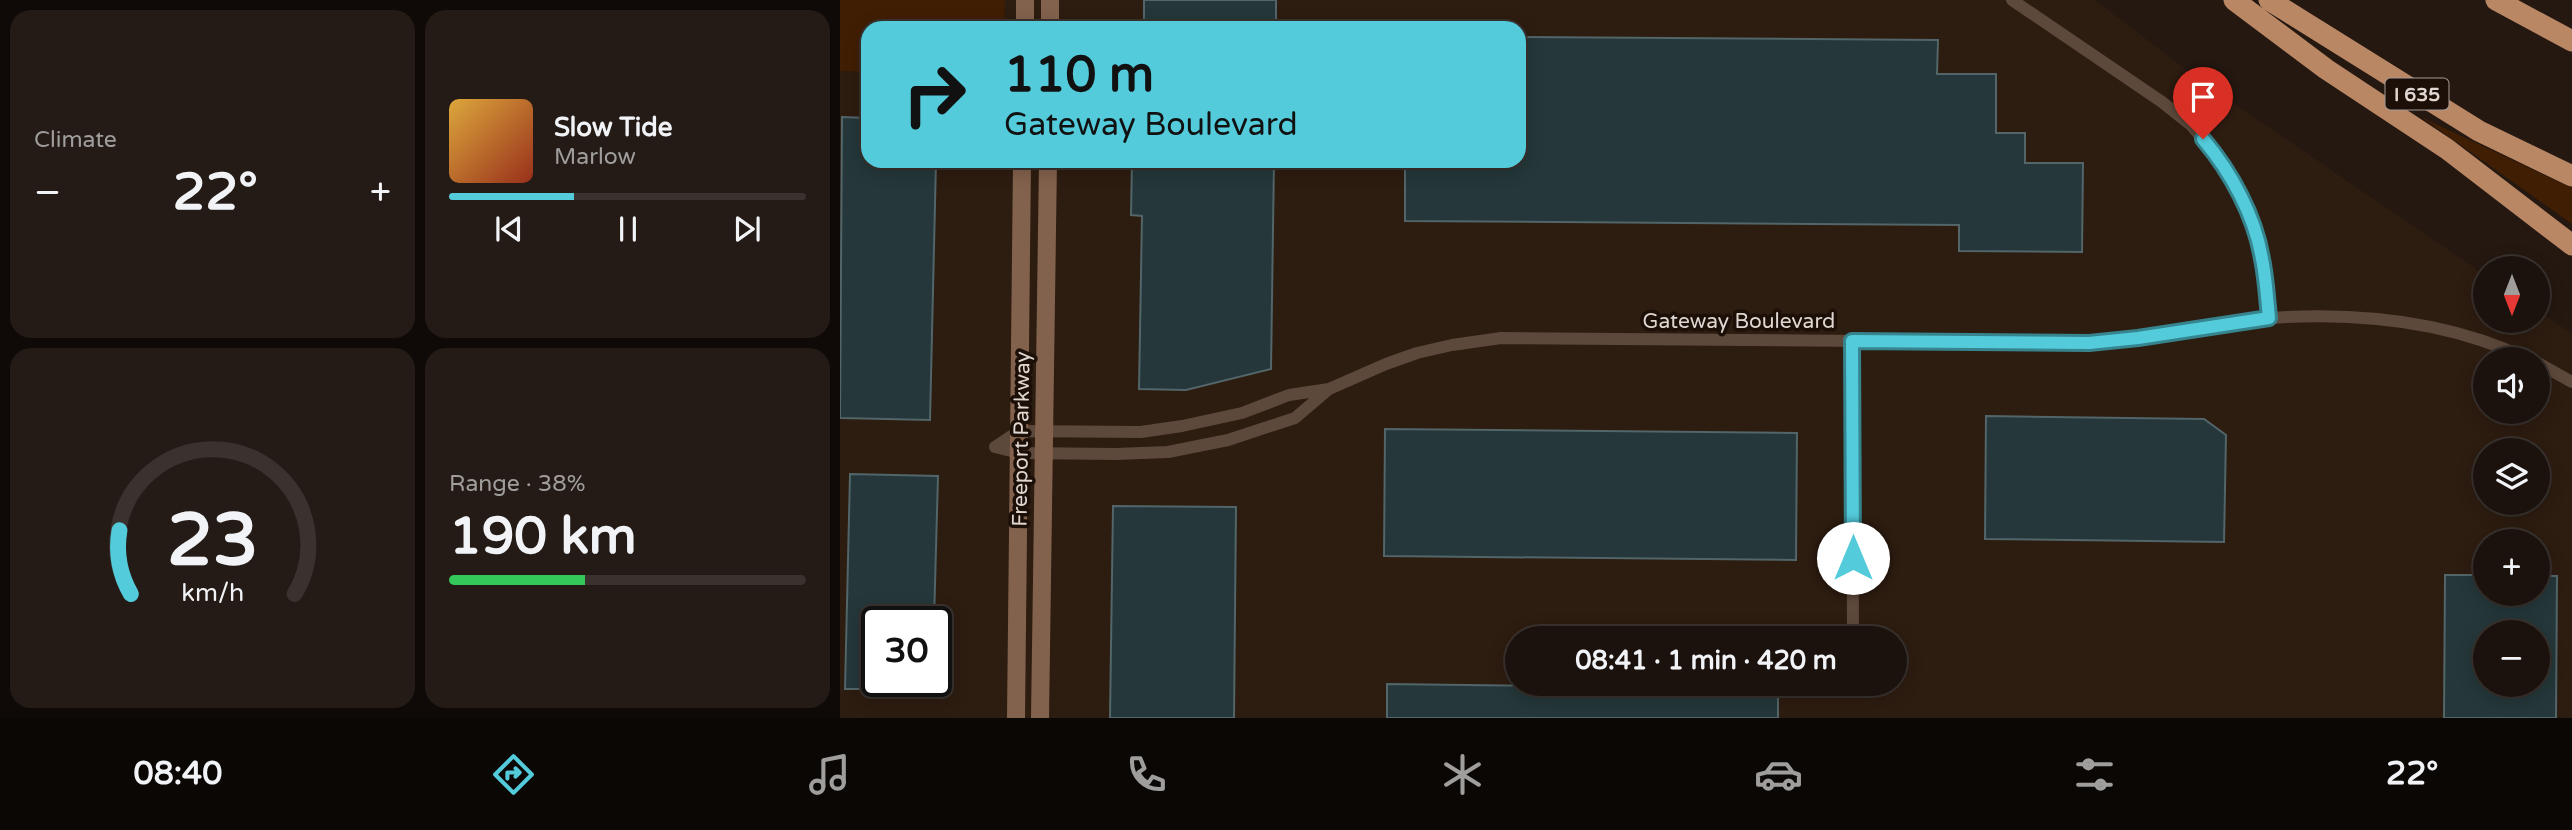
<!DOCTYPE html>
<html lang="en">
<head>
<meta charset="utf-8">
<style>
  :root { --surface:#1b120d; --page:#241b16; --text:#f1f3f6; --muted:#a09e9d; --line:#39322e; --accent:#53cbdb }
  body { margin:0; font-family:"Varela Round",sans-serif; background:var(--page); color:var(--text); height:100vh; display:flex; flex-direction:column; font-size:26px; white-space:nowrap }
  * { box-sizing:border-box; margin:0 }
  p { font-size:23px; color:var(--muted) }
  .icon { flex:none; width:38px; height:38px; fill:none; stroke:currentColor; stroke-width:2; stroke-linecap:round; stroke-linejoin:round }
  .map { position:relative; flex:1; overflow:hidden }
  .details { display:flex; flex-direction:column; gap:10px; padding:10px; background:#0f0a07; width:840px }
  .details>* { flex:none }
  .hud { position:absolute; left:21px; top:21px; width:665px; height:147px; border-radius:21px; box-shadow:0 4px 18px #0003,0 0 0 2px var(--line); background:#53cbdb; color:#111; overflow:hidden }
  .needle { width:46px; rotate:180deg }
  .tools { position:absolute; left:1633px; top:256px; display:grid; gap:14px }
  .tools a { display:grid; place-items:center; width:77px; height:77px; border-radius:50%; background:var(--surface); box-shadow:0 4px 18px #0003,0 0 0 2px var(--line); font-size:35px }
  .speed { position:absolute; left:21px; top:606px; display:flex; gap:14px; font-size:35px; font-weight:700; text-align:center }
  .speed>* { display:grid; place-content:center; width:91px; height:91px; border-radius:50%; background:var(--surface); box-shadow:0 4px 18px #0003,0 0 0 2px var(--line); line-height:1 }
  .speed .limit { border:4px solid #111; border-radius:10px; background:#fff; color:#111 }
  .pin { position:absolute; display:grid; place-items:center; width:60px; height:60px; color:#fff; margin:-72px -30px; border-radius:50% 50% 50% 0; rotate:-45deg; box-shadow:0 0 7px #0007 }
  .pin .icon { rotate:45deg }
  .me { position:absolute; width:77px; margin:-38px; rotate:0deg; stroke-linejoin:round; filter:drop-shadow(0 0 5px #0008) }
  .turn { display:flex; align-items:center; gap:24px; height:147px; padding:0 28px; font-size:32px }
  .turn .icon { width:91px; height:91px; stroke-width:2.5 }
  .turn b { display:block; font-size:49px; line-height:60px }
  .big { font-size:52px; font-weight:700; line-height:1.1 }
  .details .tile { flex:1; display:flex; flex-direction:column; justify-content:center; gap:10px; min-width:0; padding:0 24px; border-radius:21px; background:var(--page) }
  .details .dial { align-items:center; gap:0 }
  .dial svg { height:182px; overflow:visible; fill:none; stroke:var(--line); stroke-width:7; stroke-linecap:round; text-anchor:middle }
  .dial text { fill:var(--text); stroke:none }
  .song { display:flex; align-items:center; gap:21px }
  .cover { width:84px; height:84px; border-radius:10px; background:linear-gradient(135deg,hsl(40 70% 55%),hsl(10 70% 35%)) }
  .played { height:7px; border-radius:4px; background:linear-gradient(90deg,var(--accent) 35%,var(--line) 35%) }
  .keys { display:flex; justify-content:space-around; direction:ltr }
  .heat { display:flex; justify-content:space-between; align-items:center; font-size:38px; direction:ltr }
  .charge { height:10px; border-radius:5px; background:linear-gradient(90deg,#34c759 38%,var(--line) 0) }
  .details .tiles { flex:1; display:grid; gap:10px; grid-template-columns:repeat(2,1fr) }
  .trip { position:absolute; left:665px; top:626px; width:402px; height:70px; border-radius:35px; background:var(--surface); box-shadow:0 4px 18px #0003,0 0 0 2px var(--line); font-weight:700; line-height:70px; text-align:center }
  .dock { display:flex; height:112px; justify-content:space-around; align-items:center; background:#0b0705; color:var(--muted) }
  .dock .icon { width:49px; height:49px }
  .dock .on { color:var(--accent) }
  .dock b { font-size:32px; color:var(--text) }
  main { display:flex; flex:1; min-height:0 }
  .map>svg:first-child { display:block }
  .built { fill:#2d1c10; fill-rule:evenodd }
  .green { fill:#401e04 }
  .building { fill:#25373a; stroke:#526568; stroke-width:2; fill-rule:evenodd }
  .lines { fill:none; stroke-linecap:round; stroke-linejoin:round }
  .minor { stroke:#5d493b; stroke-width:12 }
  .secondary { stroke:#83624d; stroke-width:18 }
  .motorway { stroke:#ba8765; stroke-width:21 }
  .route-casing { stroke:#36848e; stroke-width:18 }
  .route { stroke:#53cbdb; stroke-width:12 }
  .labels { text-anchor:middle; stroke-width:7; stroke-linejoin:round; paint-order:stroke }
  .shield { fill:#1b0f08; stroke:#a49a95; stroke-width:2 }
  .shield-label { font-size:19px; font-weight:bold; fill:#dfd6d1 }
  .street-label { font-size:21px; fill:#dfd6d1; stroke:#1b0f08 }
</style>
</head>
<body>
<main>
<section class="details">
<div class="tiles">
<div class="tile"><p>Climate</p>
<div class="heat"><a>−</a><b class="big">22°</b><a>+</a></div>
</div>
<div class="tile">
<div class="song"><i class="cover"></i><div><b>Slow Tide</b><p>Marlow</p></div></div>
<div class="played"></div>
<div class="keys"><svg class="icon" aria-label="previous" viewBox="0 0 24 24"><path d="M18 5L8 12l10 7zM5 5v14"/></svg><svg class="icon" aria-label="pause" viewBox="0 0 24 24"><path d="M8 5v14M16 5v14"/></svg><svg class="icon" aria-label="next" viewBox="0 0 24 24"><path d="M6 5l10 7-10 7zM19 5v14"/></svg></div>
</div>
<div class="tile dial"><svg viewBox="0 0 100 80">
<path d="M14 69A42 42 0 1 1 86 69"/>
<path d="M14 69A42 42 0 0 1 9 41" stroke="#53cbdb"/>
<text x="50" y="56" font-size="32" font-weight="700">23</text>
<text x="50" y="72" font-size="11">km/h</text>
</svg></div>
<div class="tile"><p>Range · 38%</p><b class="big">190 km</b><div class="charge"></div></div>
</div>
</section>
<div class="map">
<svg width="1732" height="718" viewBox="0 0 1732 718">
  <rect width="100%" height="100%" fill="#241811"/>
  <path class="built" d="M165 0H1255L1364 83 1645 275V320H1698V310L1732 334V718H0V71L28 72V161H679V28H164ZM1645 359H1698V411H1645ZM1645 450H1698V502H1645ZM1645 541H1698V593H1645ZM37 621H96V681H37ZM1645 632H1698V684H1645ZM677 639H1055V684H677Z"/>
  <path class="green" d="M0 0H165L164 28H28V72L0 71Z
    M1581 117 1732 188V224Z"/>
  <path class="building" d="M304 0H436V28H304Z
    M679 37 1098 40 1097 74H1156V133H1185V163H1243L1242 252 1119 251V225L565 221V161H679Z
    M2 117 28 118V161H96L90 420 0 418Z
    M292 161H434L431 369 346 390 299 389 302 216 291 215Z
    M1146 416 1364 419 1386 435 1384 542 1145 539Z
    M545 429 957 433 956 560 544 556Z
    M10 474 98 476 94 621H37V689H5Z
    M273 506 396 507 394 718H270Z
    M1605 575H1645V593H1698V576H1717L1716 718H1604ZM1645 632H1698V684H1645Z
    M547 684 938 689V718H547Z"/>
  <g class="lines">
    <path class="minor" d="M1172 0 1322 102 1351 125 1375 153 1400 195 1414 230 1422 257 1429 318
      M1012 341 1013 639
      M1698 363 1732 382
      M155 447 179 431 301 432 342 426 402 413 449 395 489 389 546 364 577 353 612 345 661 338 1249 343C1280 340 1310 337 1340 332 1370 327 1400 320 1430 318 1517 312 1608 321 1688 359
      M155 447 179 453 276 454 328 452 388 440 455 418 489 389"/>
    <path class="secondary" d="M185 28V0
      M210 28V0
      M176 718 182 161
      M200 718 208 161"/>
    <path class="motorway" d="M1394 0 1486 69 1607 149 1732 245
      M1429 0 1639 131 1732 176
      M1656 0 1732 41"/>
  </g>
  <g class="lines">
    <defs>
      <path id="route" d="M1013 558 1012 341 1249 343 1298 338 1429 318C1427 298 1426 278 1422 259 1415 216 1391 172 1363 139"/>
    </defs>
    <use href="#route" class="route-casing"/>
    <use href="#route" class="route"/>
  </g>
  <g class="labels">
    <rect class="shield" x="1545.5" y="78.5" width="63" height="31" rx="5"/>
    <g class="shield-label">
      <text x="1577" y="101">I 635</text>
    </g>
    <g class="street-label">
      <text x="899" y="328">Gateway Boulevard</text>
      <text transform="translate(181 439) rotate(-89)" y="7">Freeport Parkway</text>
    </g>
  </g>
</svg>
<div class="tools">
<a><svg class="needle" viewBox="-14 -14 28 28"><path d="M0-13l5 13h-10z" fill="#e53935"/><path d="M0 13l5-13h-10z" fill="#a09e9d"/></svg></a>
<a><svg class="icon" aria-label="sound" viewBox="0 0 24 24"><path d="M4 9h4l5-4v14l-5-4H4zM17 9q2 3 0 6"/></svg></a>
<a><svg class="icon" aria-label="layers" viewBox="0 0 24 24"><path d="M12 4l9 5-9 5-9-5zM3 14l9 5 9-5"/></svg></a>
<a>+</a>
<a>−</a>
</div>
<div class="speed"><div class="limit">30</div></div>
<div class="pin" style="left:1363px;top:139px;background:#d93025"><svg class="icon" aria-label="arrive" viewBox="0 0 24 24"><path d="M6 21V4h12l-3 4 3 4H6"/></svg></div>
<svg class="me" style="left:1013px;top:558px" viewBox="-20 -20 40 40"><circle r="19" fill="#fff"/><path d="M0-13L10 11 0 6-10 11z" fill="#53cbdb"/></svg>
<div class="trip">08:41 · 1 min · 420 m</div>
<div class="hud">
<div class="turn"><svg class="icon" aria-label="right" viewBox="0 0 24 24"><path d="M7 20v-9h11M14 6l5 5-5 5"/></svg><div><b>110 m</b>Gateway Boulevard</div></div>
</div>
</div>
</main>
<nav class="dock">
<b>08:40</b>
<svg class="icon on" aria-label="directions" viewBox="0 0 24 24"><path d="M12 3l9 9-9 9-9-9zM9 14v-3h6M13 9l2 2-2 2"/></svg>
<svg class="icon" aria-label="music" viewBox="0 0 24 24"><path d="M9 18V5l10-2v13"/><circle cx="6" cy="18" r="3"/><circle cx="16" cy="16" r="3"/></svg>
<svg class="icon" aria-label="phone" viewBox="0 0 24 24"><path d="M5 4h4l2 5-3 2q2 4 5 5l2-3 5 2v4C11 20 4 13 5 4z"/></svg>
<svg class="icon" aria-label="climate" viewBox="0 0 24 24"><path d="M12 3v18M4 7l16 10M4 17L20 7"/></svg>
<svg class="icon" aria-label="car" viewBox="0 0 24 24"><path d="M5 17H2v-5l4-1 3-4h7l3 4 3 1v5h-3M9 17h6M6 11h13"/><circle cx="7" cy="17" r="2"/><circle cx="17" cy="17" r="2"/></svg>
<svg class="icon" aria-label="filters" viewBox="0 0 24 24"><path d="M4 7h16M4 17h16"/><circle cx="9" cy="7" r="2"/><circle cx="15" cy="17" r="2"/></svg>
<b>22°</b>
</nav>
</body>
</html>
